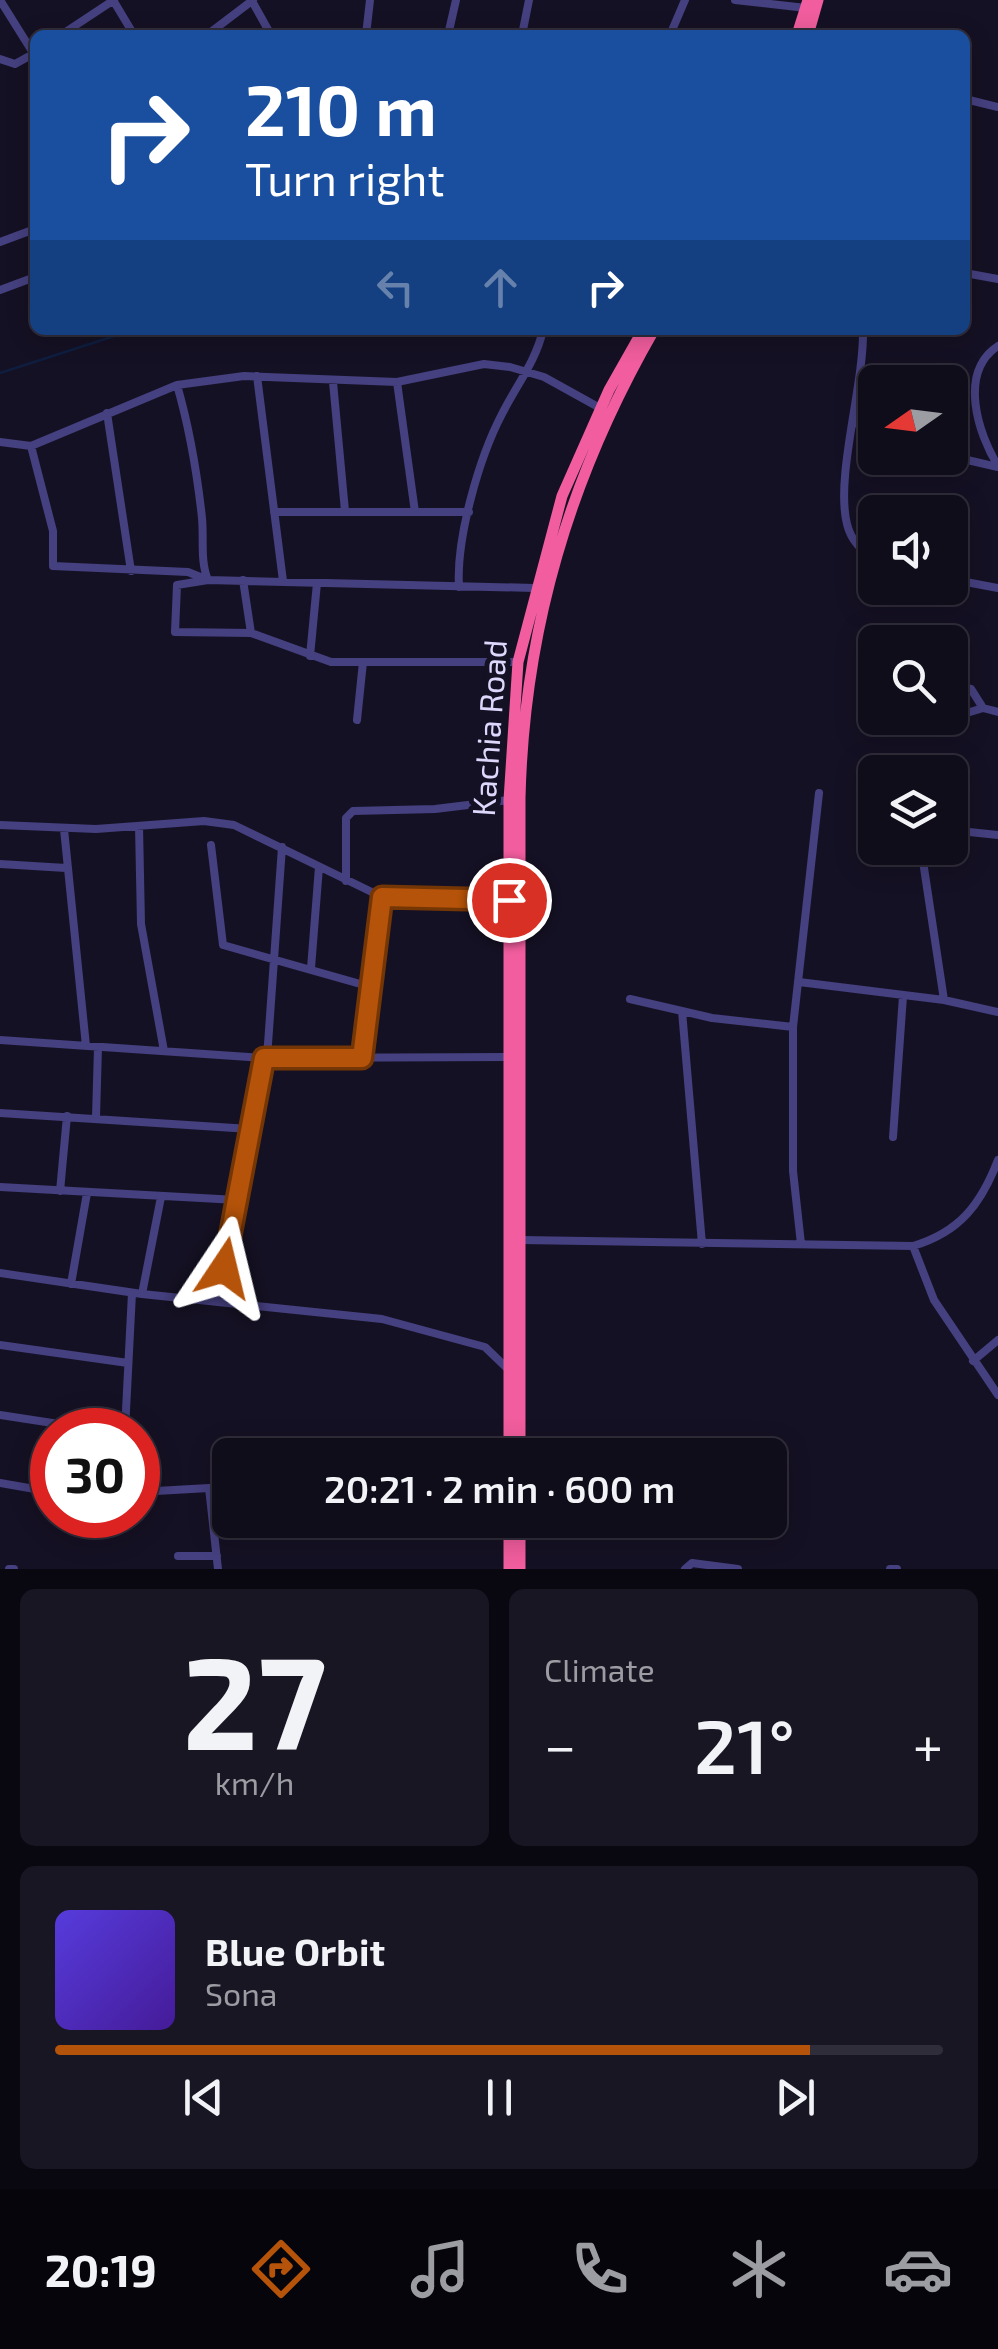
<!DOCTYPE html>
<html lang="en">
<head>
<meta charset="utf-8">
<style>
  :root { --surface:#100d1b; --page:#191624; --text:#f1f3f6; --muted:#9c9ca3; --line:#302d3a; --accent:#b45309 }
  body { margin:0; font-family:"Exo 2",sans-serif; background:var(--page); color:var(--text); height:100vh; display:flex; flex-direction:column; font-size:38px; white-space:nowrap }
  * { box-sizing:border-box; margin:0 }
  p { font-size:32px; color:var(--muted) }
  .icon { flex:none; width:55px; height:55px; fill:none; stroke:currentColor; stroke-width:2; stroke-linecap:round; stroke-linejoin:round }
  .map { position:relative; height:1569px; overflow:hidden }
  .sheet { display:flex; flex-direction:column; gap:20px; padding:20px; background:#09070f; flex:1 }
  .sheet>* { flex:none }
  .hud { position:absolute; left:30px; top:30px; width:940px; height:305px; border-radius:15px; box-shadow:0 5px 25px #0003,0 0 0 2px var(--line); background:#1a4fa0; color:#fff; overflow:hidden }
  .needle { width:65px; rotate:256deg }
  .fabs { position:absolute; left:858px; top:365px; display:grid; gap:20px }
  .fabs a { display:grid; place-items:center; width:110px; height:110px; border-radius:15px; background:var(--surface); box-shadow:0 5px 25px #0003,0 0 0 2px var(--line); font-size:50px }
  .speed { position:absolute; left:30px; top:1408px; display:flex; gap:20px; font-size:50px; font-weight:700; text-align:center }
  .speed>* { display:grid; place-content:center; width:130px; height:130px; border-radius:50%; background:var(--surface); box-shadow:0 5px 25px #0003,0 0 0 2px var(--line); line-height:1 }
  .speed .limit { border:15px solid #d22; background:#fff; color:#111 }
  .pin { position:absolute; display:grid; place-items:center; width:85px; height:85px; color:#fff; margin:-42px; border:5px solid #fff; border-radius:50%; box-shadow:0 2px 10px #0007 }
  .me { position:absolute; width:110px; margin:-55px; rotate:10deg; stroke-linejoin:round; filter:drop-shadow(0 0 8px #0008) }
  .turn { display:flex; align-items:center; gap:35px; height:210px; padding:0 50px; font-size:45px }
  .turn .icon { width:130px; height:130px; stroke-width:2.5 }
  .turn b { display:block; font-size:70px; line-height:85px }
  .lanes { display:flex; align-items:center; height:95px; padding:0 50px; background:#0003; justify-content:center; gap:50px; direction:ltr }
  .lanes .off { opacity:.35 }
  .big { font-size:75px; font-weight:600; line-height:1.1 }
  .sheet .tile { flex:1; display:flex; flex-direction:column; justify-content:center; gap:15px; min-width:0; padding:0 35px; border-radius:15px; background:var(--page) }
  .sheet .dial { align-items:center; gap:0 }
  .dial b { font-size:130px; line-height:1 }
  .song { display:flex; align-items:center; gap:30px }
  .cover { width:120px; height:120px; border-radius:15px; background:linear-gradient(135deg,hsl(250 70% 55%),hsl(260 70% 35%)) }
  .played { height:10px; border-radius:5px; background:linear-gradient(90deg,var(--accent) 85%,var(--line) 85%) }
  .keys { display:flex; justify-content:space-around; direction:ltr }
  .heat { display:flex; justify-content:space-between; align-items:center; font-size:55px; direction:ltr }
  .sheet .tiles { flex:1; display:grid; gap:20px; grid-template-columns:1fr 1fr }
  .tile:last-child { grid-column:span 2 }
  .trip { position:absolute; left:212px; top:1438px; width:575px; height:100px; border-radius:15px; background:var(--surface); box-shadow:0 5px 25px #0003,0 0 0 2px var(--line); font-weight:600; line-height:100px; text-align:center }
  .tabs { display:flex; height:160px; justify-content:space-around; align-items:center; background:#06050b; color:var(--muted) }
  .tabs .icon { width:70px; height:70px }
  .tabs .selected { color:var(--accent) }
  .tabs b { font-size:45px; color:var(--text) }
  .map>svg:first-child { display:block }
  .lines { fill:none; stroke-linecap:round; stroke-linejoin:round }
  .stream { stroke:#0f1e3f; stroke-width:2.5 }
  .minor { stroke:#45407f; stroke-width:8 }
  .highway { stroke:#f15d9e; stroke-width:11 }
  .route-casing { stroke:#753606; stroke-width:25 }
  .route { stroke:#b45309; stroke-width:18 }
  .labels { text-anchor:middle; stroke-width:10; stroke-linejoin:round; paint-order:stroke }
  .street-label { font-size:32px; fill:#ddd7fc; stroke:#151124 }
</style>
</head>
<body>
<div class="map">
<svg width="998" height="1569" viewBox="0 0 998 1569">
  <rect width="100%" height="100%" fill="#151124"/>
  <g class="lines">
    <path class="stream" d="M0 373 133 330"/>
    <path class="minor" d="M0 0 35 56
      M113 0 134 35
      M735 0 806 8
      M252 1 271 35
      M61 35 114 0
      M207 35 253 0
      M366 35 370 0
      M448 35 456 0
      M522 35 529 0
      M670 35 685 0
      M0 59 15 64 35 53
      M965 99 998 107
      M0 242 35 229
      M965 273 998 279
      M0 290 35 277
      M863 330C864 386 835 477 847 524 851 541 862 551 875 560
      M998 346C958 372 978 434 998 466
      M257 376 283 581
      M333 382 345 511
      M397 382 415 512
      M177 385C190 430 197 472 202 518 204 540 200 561 208 580L177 585 175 632 251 633
      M107 413 131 571
      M854 423 875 429
      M0 442 31 446 177 385 244 376 397 382 484 364 510 367 544 377 600 408
      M31 446 53 531V566L188 572 208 580 534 588
      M950 456 998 467
      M274 512H469
      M950 579 998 588
      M243 580 251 633 331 662H518
      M459 587C456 538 479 458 502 414 516 386 536 361 543 330
      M310 656 317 583
      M950 692 958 686 971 689 983 708
      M950 711 957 716 983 708 998 712
      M357 720 363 662
      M0 825 96 829 204 821 234 825 382 897 509 900
      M139 826 141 924 164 1051
      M64 829 86 1046
      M950 830 998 835
      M211 845 223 945 371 987
      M921 848 944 1000
      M0 864 66 868
      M346 881V818L353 811 435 809 509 800
      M311 968 319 867
      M799 982 944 1000 998 1012
      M630 999 712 1018 793 1027
      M682 1011 702 1244
      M0 1040 264 1058 509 1057
      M362 1057 382 897
      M267 1058 282 847
      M0 1113 250 1129
      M96 1117 98 1047
      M893 1137 903 996
      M0 1187 237 1200
      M60 1191 67 1116
      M521 1240 913 1246C960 1232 981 1204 998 1160
      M801 1244 793 1171V1027L819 793
      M913 1246 934 1300 998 1395
      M0 1273 142 1294 382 1319 485 1347 509 1370
      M71 1284 87 1193
      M142 1294 161 1197
      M218 1301 264 1058
      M0 1345 128 1363
      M973 1361 998 1340
      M0 1415 98 1430
      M125 1430 132 1293
      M0 1483 52 1492
      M138 1492 209 1488 218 1569
      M178 1556H217
      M9 1569H14
      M685 1569 692 1563 738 1569
      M890 1569H897"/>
    <path class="highway" d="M797 35 808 0
      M808 35 818 0
      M509 1455V800L518 662 562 496 609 390 643 330
      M520 1455V798C524 629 570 476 654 330
      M509 1520V1569
      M520 1569V1520"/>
  </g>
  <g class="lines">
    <defs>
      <path id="route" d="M224 1268 264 1058H362L382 897 509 900"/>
    </defs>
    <use href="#route" class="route-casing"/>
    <use href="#route" class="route"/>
  </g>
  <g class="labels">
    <g class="street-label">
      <text transform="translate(490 728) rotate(-86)" y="11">Kachia Road</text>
    </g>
  </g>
</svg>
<div class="fabs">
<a><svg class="needle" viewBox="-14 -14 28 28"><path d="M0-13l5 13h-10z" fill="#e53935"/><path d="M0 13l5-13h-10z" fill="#9c9ca3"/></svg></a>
<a><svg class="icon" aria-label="sound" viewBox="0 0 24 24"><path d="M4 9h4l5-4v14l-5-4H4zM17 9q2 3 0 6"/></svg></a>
<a><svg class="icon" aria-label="search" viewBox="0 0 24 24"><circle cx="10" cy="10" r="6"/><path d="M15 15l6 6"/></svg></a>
<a><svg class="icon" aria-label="layers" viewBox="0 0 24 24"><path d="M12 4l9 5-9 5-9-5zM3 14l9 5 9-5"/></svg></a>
</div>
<div class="speed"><div class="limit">30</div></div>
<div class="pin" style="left:509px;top:900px;background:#d93025"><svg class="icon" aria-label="arrive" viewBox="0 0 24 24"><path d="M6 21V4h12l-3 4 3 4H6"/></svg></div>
<svg class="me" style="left:224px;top:1268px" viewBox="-20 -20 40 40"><path d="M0-17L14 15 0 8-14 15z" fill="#b45309" stroke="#fff" stroke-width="4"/></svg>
<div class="trip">20:21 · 2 min · 600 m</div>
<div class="hud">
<div class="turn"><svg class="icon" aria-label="right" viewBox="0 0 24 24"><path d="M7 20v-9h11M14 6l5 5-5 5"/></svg><div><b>210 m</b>Turn right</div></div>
<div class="lanes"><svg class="icon off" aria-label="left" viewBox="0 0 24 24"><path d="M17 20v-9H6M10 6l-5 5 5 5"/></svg><svg class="icon off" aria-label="ahead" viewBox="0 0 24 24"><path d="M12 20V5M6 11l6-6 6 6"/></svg><svg class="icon" aria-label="right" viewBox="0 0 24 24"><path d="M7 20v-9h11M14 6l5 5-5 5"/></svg></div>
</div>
</div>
<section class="sheet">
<div class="tiles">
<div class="tile dial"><b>27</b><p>km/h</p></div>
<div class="tile"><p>Climate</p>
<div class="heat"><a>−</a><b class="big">21°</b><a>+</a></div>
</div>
<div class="tile">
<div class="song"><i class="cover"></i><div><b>Blue Orbit</b><p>Sona</p></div></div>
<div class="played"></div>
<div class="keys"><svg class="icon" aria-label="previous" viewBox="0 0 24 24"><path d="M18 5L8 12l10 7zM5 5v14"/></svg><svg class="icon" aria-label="pause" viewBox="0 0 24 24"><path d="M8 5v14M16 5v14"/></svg><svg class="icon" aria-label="next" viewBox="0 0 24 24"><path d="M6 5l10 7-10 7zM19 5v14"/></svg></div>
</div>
</div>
</section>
<nav class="tabs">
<b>20:19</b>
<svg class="icon selected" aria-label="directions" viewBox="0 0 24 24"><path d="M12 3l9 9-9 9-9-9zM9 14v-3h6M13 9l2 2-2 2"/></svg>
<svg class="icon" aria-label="music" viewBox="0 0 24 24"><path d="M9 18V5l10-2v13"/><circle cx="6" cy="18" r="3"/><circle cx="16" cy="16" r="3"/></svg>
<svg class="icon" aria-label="phone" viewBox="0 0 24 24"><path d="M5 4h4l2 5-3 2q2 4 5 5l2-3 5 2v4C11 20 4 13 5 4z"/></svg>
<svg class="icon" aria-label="climate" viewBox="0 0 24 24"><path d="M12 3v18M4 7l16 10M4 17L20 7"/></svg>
<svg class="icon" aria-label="car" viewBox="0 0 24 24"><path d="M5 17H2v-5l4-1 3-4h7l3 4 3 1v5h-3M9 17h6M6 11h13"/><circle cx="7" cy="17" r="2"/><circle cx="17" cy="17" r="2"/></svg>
</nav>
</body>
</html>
